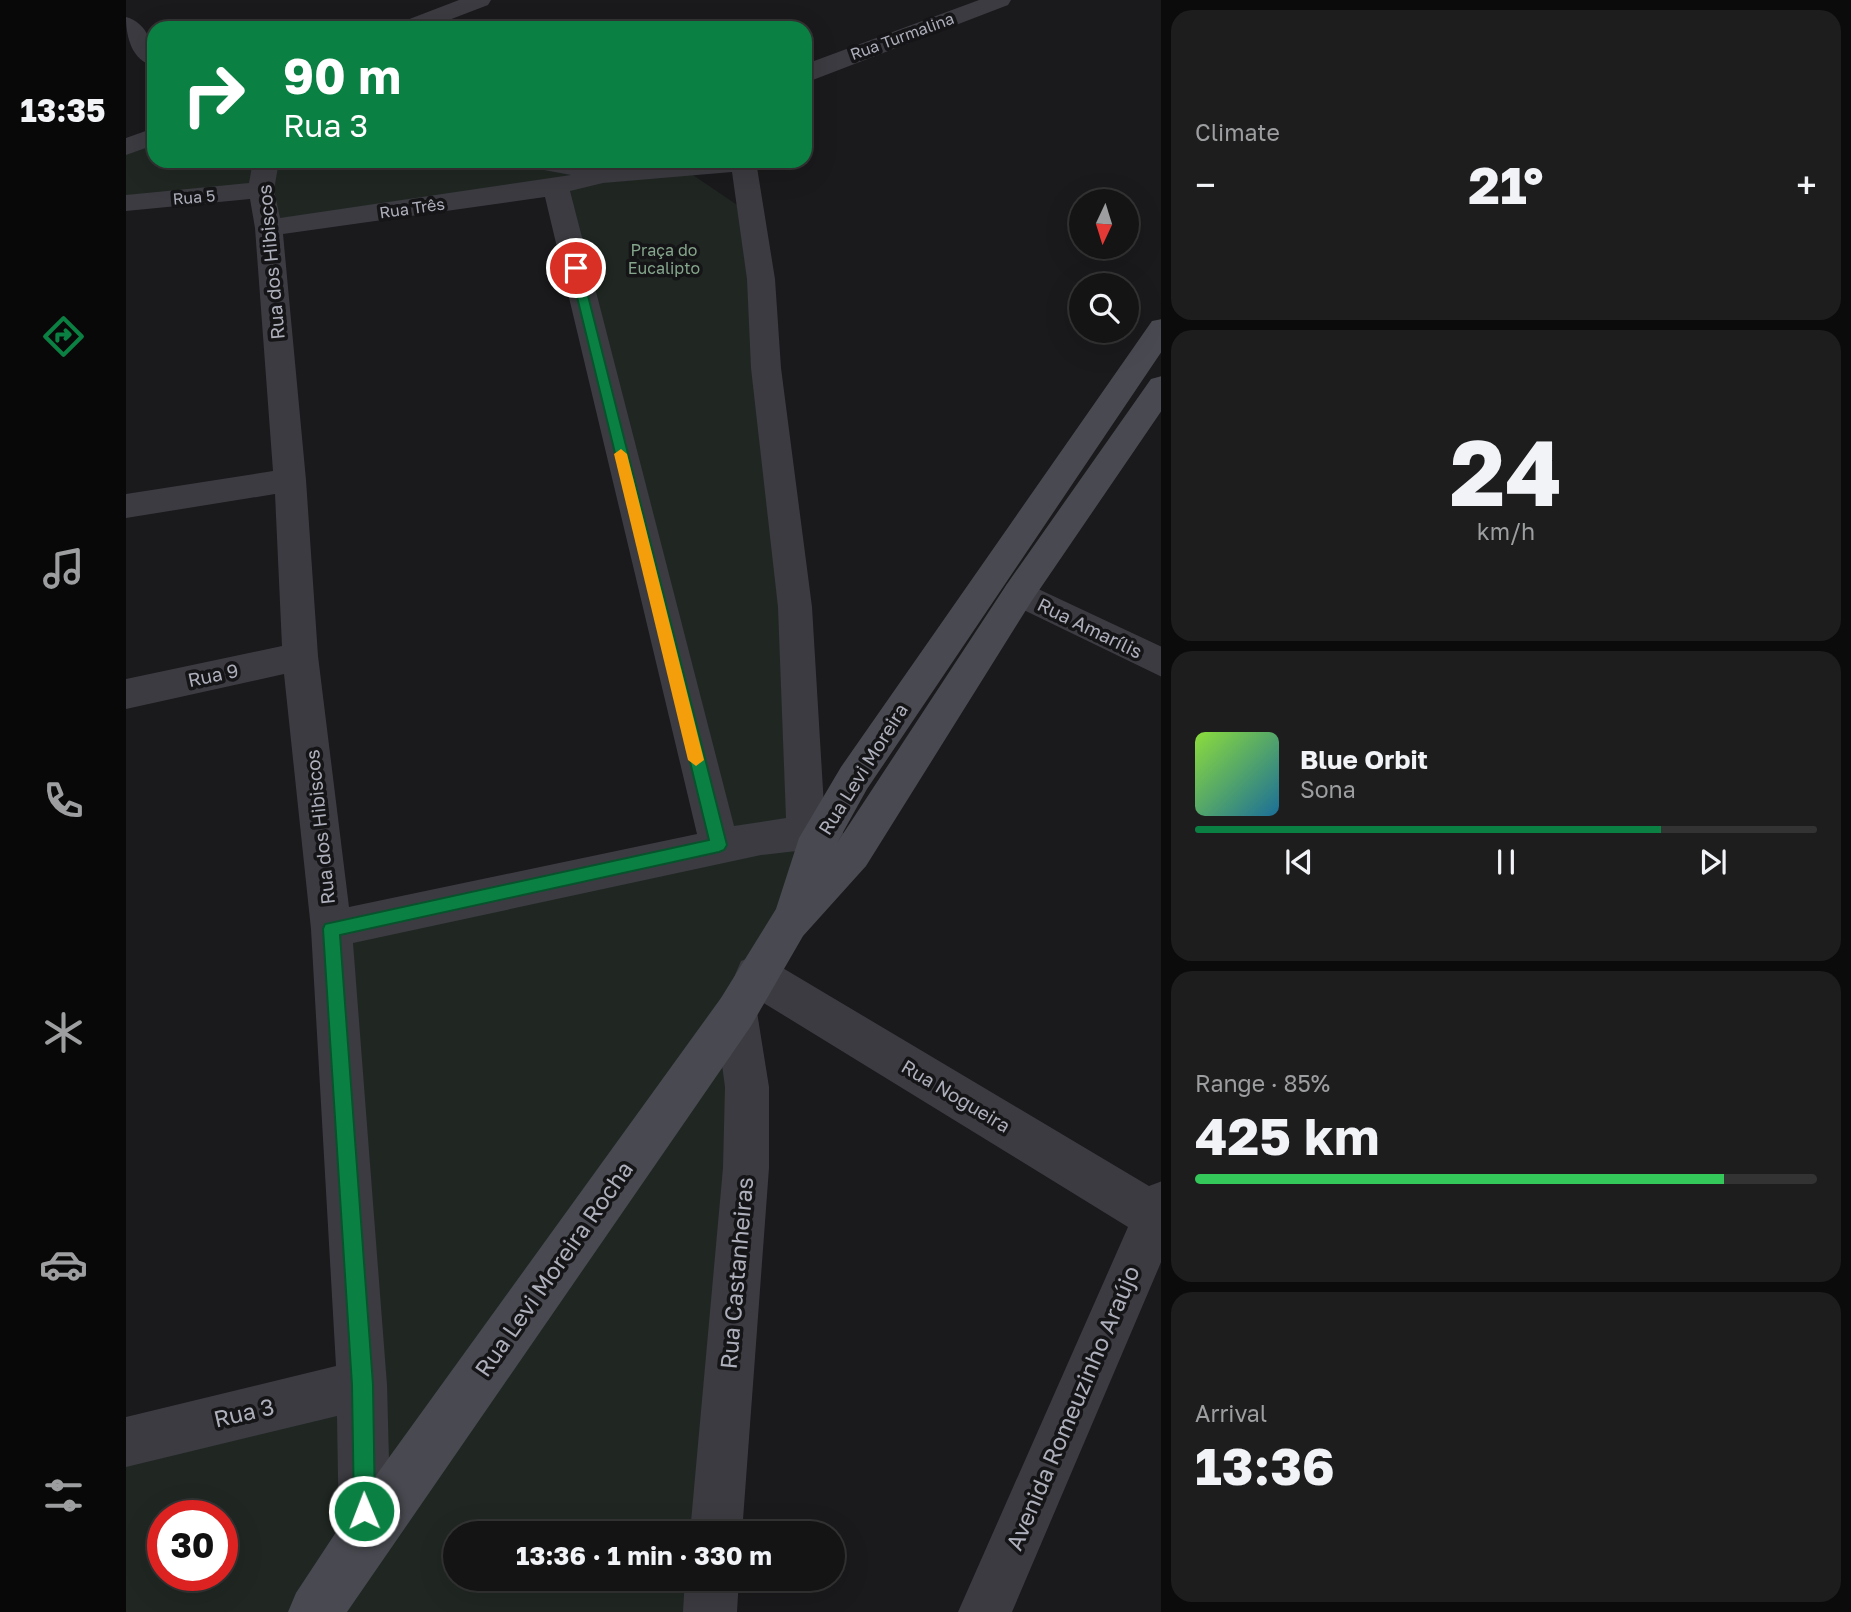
<!DOCTYPE html>
<html lang="en">
<head>
<meta charset="utf-8">
<style>
  :root { --surface:#141415; --page:#1d1d1e; --text:#f1f3f6; --muted:#9d9ea0; --line:#333334; --accent:#0b8043 }
  body { margin:0; font-family:"Golos Text",sans-serif; background:var(--page); color:var(--text); height:100vh; display:flex; flex-direction:column; font-size:26px; white-space:nowrap }
  * { box-sizing:border-box; margin:0 }
  p { font-size:23px; color:var(--muted) }
  .icon { flex:none; width:38px; height:38px; fill:none; stroke:currentColor; stroke-width:2; stroke-linecap:round; stroke-linejoin:round }
  .map { position:relative; flex:1; overflow:hidden }
  .drawer { display:flex; flex-direction:column; gap:10px; padding:10px; background:#0b0b0c; width:690px }
  .drawer>* { flex:none }
  .guide { position:absolute; left:21px; top:21px; width:665px; height:147px; border-radius:21px; box-shadow:0 7px 28px #0002,0 0 0 2px var(--line); background:#0b8043; color:#fff; overflow:hidden }
  .needle { width:46px; rotate:184deg }
  .controls { position:absolute; left:943px; top:189px; display:grid; gap:14px }
  .controls a { display:grid; place-items:center; width:70px; height:70px; border-radius:50%; background:var(--surface); box-shadow:0 7px 28px #0002,0 0 0 2px var(--line); font-size:35px }
  .speed { position:absolute; left:21px; top:1500px; display:flex; gap:14px; font-size:35px; font-weight:700; text-align:center }
  .speed>* { display:grid; place-content:center; width:91px; height:91px; border-radius:50%; background:var(--surface); box-shadow:0 7px 28px #0002,0 0 0 2px var(--line); line-height:1 }
  .speed .limit { border:10px solid #d22; background:#fff; color:#111 }
  .pin { position:absolute; display:grid; place-items:center; width:60px; height:60px; color:#fff; margin:-30px; border:4px solid #fff; border-radius:50%; box-shadow:0 2px 7px #0007 }
  .me { position:absolute; width:77px; margin:-38px; rotate:359deg; stroke-linejoin:round; filter:drop-shadow(0 0 5px #0008) }
  .turn { display:flex; align-items:center; gap:24px; height:147px; padding:0 21px; font-size:32px }
  .turn .icon { width:91px; height:91px; stroke-width:2.5 }
  .turn b { display:block; font-size:49px; line-height:60px }
  .big { font-size:52px; font-weight:700; line-height:1.1 }
  .drawer .tile { flex:1; display:flex; flex-direction:column; justify-content:center; gap:10px; min-width:0; padding:0 24px; border-radius:21px; background:var(--page) }
  .drawer .dial { align-items:center; gap:0 }
  .dial b { font-size:91px; line-height:1 }
  .song { display:flex; align-items:center; gap:21px }
  .cover { width:84px; height:84px; border-radius:10px; background:linear-gradient(135deg,hsl(90 70% 55%),hsl(200 70% 35%)) }
  .played { height:7px; border-radius:4px; background:linear-gradient(90deg,var(--accent) 75%,var(--line) 75%) }
  .keys { display:flex; justify-content:space-around; direction:ltr }
  .heat { display:flex; justify-content:space-between; align-items:center; font-size:38px; direction:ltr }
  .charge { height:10px; border-radius:5px; background:linear-gradient(90deg,#34c759 85%,var(--line) 0) }
  .trip { position:absolute; left:317px; top:1521px; width:402px; height:70px; border-radius:35px; background:var(--surface); box-shadow:0 7px 28px #0002,0 0 0 2px var(--line); font-weight:700; line-height:70px; text-align:center }
  main { display:flex; flex:1; min-height:0 }
  .tab-bar { display:flex; flex-direction:column; width:126px; justify-content:space-around; align-items:center; background:#080808; color:var(--muted) }
  .tab-bar .icon { width:49px; height:49px }
  .tab-bar .current { color:var(--accent) }
  .tab-bar b { font-size:32px; color:var(--text) }
  .map>svg:first-child { display:block }
  .green { fill:#202722; fill-rule:evenodd }
  .lines { fill:none; stroke-linecap:round; stroke-linejoin:round }
  .street { fill:#3b3b41; fill-rule:evenodd }
  .secondary { fill:#494a51; fill-rule:evenodd }
  .route { fill:#0b8043; stroke:#07532c; stroke-width:2 }
  .slow { fill:#f59e0b }
  .labels { text-anchor:middle; stroke-width:7; stroke-linejoin:round; paint-order:stroke }
  .far-street-label { font-size:16px; fill:#adafbb; stroke:#151517 }
  .far-park-label { font-size:16px; fill:#85a68c; stroke:#151517 }
  .street-label { font-size:19px; fill:#adafbb; stroke:#151517 }
  .near-street-label { font-size:23px; fill:#adafbb; stroke:#151517 }
</style>
</head>
<body>
<main>
<nav class="tab-bar">
<b>13:35</b>
<svg class="icon current" aria-label="directions" viewBox="0 0 24 24"><path d="M12 3l9 9-9 9-9-9zM9 14v-3h6M13 9l2 2-2 2"/></svg>
<svg class="icon" aria-label="music" viewBox="0 0 24 24"><path d="M9 18V5l10-2v13"/><circle cx="6" cy="18" r="3"/><circle cx="16" cy="16" r="3"/></svg>
<svg class="icon" aria-label="phone" viewBox="0 0 24 24"><path d="M5 4h4l2 5-3 2q2 4 5 5l2-3 5 2v4C11 20 4 13 5 4z"/></svg>
<svg class="icon" aria-label="climate" viewBox="0 0 24 24"><path d="M12 3v18M4 7l16 10M4 17L20 7"/></svg>
<svg class="icon" aria-label="car" viewBox="0 0 24 24"><path d="M5 17H2v-5l4-1 3-4h7l3 4 3 1v5h-3M9 17h6M6 11h13"/><circle cx="7" cy="17" r="2"/><circle cx="17" cy="17" r="2"/></svg>
<svg class="icon" aria-label="filters" viewBox="0 0 24 24"><path d="M4 7h16M4 17h16"/><circle cx="9" cy="7" r="2"/><circle cx="15" cy="17" r="2"/></svg>
</nav>
<div class="map">
<svg width="1036" height="1612" viewBox="0 0 1036 1612">
  <rect width="100%" height="100%" fill="#1a1a1c"/>
  <path class="green" d="M28 141V161H137L131 188 0 202V153Z
    M145 161H377L473 175 145 221Z
    M561 171 617 209 680 833 630 975 189 1612H0V1442L230 1386 205 929 593 845 436 191 471 178ZM37 1516H96V1575H37Z
    M610 1012 587 1533H329V1578L585 1579 584 1612H196Z"/>
  <g class="lines">
    <path class="street" d="M333 0H365L362 5 302 28H269L273 23Z
      M853 0H885L882 5 679 83V66L688 61Z
      M0 17C22 23 28 46 28 66 6 61 0 37 0 17Z
      M28 128V145L0 155V138Z
      M127 161H153L148 190 154 218 445 175 402 167 398 161H452L479 167 549 161H630L649 279 655 368 686 607 699 823 716 830 722 842 716 854 702 859 679 850 635 855 227 943 261 1385 265 1536 258 1555 239 1562 220 1555 213 1536 211 1416 0 1467V1417L210 1366 185 929 158 674 0 709V679L156 646 149 494 0 518V494L147 471 129 228 124 199 0 211V195L123 183ZM606 172 621 279 625 368 652 607 660 818 608 826 444 191 477 183ZM419 197 571 834 223 907 192 656 180 480 157 234Z
      M893 580 1036 647V677L881 602 876 593 881 584Z
      M630 955 645 961 1023 1186 1036 1181V1260L886 1612H832L1002 1227 615 989 609 975 615 961Z
      M610 992 625 998 631 1012 643 1087V1168L616 1533H564L597 1168 599 1087 589 1012 595 998Z
      M559 1578H613L611 1612H557Z"/>
    <path class="secondary" d="M1036 319V351L741 789 711 843 881 584 1025 379 1036 376V410L905 602 740 866 677 936 625 1026 221 1612H162L170 1593 220 1517 595 998 650 909 673 838 715 767 1026 321Z"/>
  </g>
  <path class="route" d="M450 265 455 268 601 845 598 850 593 852 214 935 247 1385 249 1511 246 1519 238 1522 231 1519 228 1511 226 1385 197 929 199 924 583 840 444 268Z"/>
  <path class="slow" d="M495 449 501 454 578 760 570 766 562 760 488 454Z"/>
  <g class="labels">
    <g class="far-street-label">
      <text transform="translate(776 36) rotate(-20)" y="6">Rua Turmalina</text>
      <text transform="translate(68 197) rotate(-5)" y="6">Rua 5</text>
      <text transform="translate(286 208) rotate(-8)" y="6">Rua Três</text>
    </g>
    <g class="far-park-label">
      <text x="538" y="256">Praça do<tspan x="538" dy="18">Eucalipto</tspan></text>
    </g>
    <g class="street-label">
      <text transform="translate(145 262) rotate(-95)" y="7">Rua dos Hibiscos</text>
      <text transform="translate(964 628) rotate(26)" y="7">Rua Amarílis</text>
      <text transform="translate(87 675) rotate(-12)" y="7">Rua 9</text>
      <text transform="translate(737 769) rotate(-58)" y="7">Rua Levi Moreira</text>
      <text transform="translate(194 827) rotate(-96)" y="7">Rua dos Hibiscos</text>
      <text transform="translate(830 1096) rotate(31)" y="7">Rua Nogueira</text>
    </g>
    <g class="near-street-label">
      <text transform="translate(428 1269) rotate(-55)" y="8">Rua Levi Moreira Rocha</text>
      <text transform="translate(611 1273) rotate(-85)" y="8">Rua Castanheiras</text>
      <text transform="translate(947 1408) rotate(-67)" y="8">Avenida Romeuzinho Araújo</text>
      <text transform="translate(118 1413) rotate(-13)" y="8">Rua 3</text>
    </g>
  </g>
</svg>
<div class="controls">
<a><svg class="needle" viewBox="-14 -14 28 28"><path d="M0-13l5 13h-10z" fill="#e53935"/><path d="M0 13l5-13h-10z" fill="#9d9ea0"/></svg></a>
<a><svg class="icon" aria-label="search" viewBox="0 0 24 24"><circle cx="10" cy="10" r="6"/><path d="M15 15l6 6"/></svg></a>
</div>
<div class="speed"><div class="limit">30</div></div>
<div class="pin" style="left:450px;top:268px;background:#d93025"><svg class="icon" aria-label="arrive" viewBox="0 0 24 24"><path d="M6 21V4h12l-3 4 3 4H6"/></svg></div>
<svg class="me" style="left:238px;top:1511px" viewBox="-20 -20 40 40"><circle r="17" fill="#0b8043" stroke="#fff" stroke-width="3"/><path d="M0-11L8 9 0 5-8 9z" fill="#fff"/></svg>
<div class="trip">13:36 · 1 min · 330 m</div>
<div class="guide">
<div class="turn"><svg class="icon" aria-label="right" viewBox="0 0 24 24"><path d="M7 20v-9h11M14 6l5 5-5 5"/></svg><div><b>90 m</b>Rua 3</div></div>
</div>
</div>
<section class="drawer">
<div class="tile"><p>Climate</p>
<div class="heat"><a>−</a><b class="big">21°</b><a>+</a></div>
</div>
<div class="tile dial"><b>24</b><p>km/h</p></div>
<div class="tile">
<div class="song"><i class="cover"></i><div><b>Blue Orbit</b><p>Sona</p></div></div>
<div class="played"></div>
<div class="keys"><svg class="icon" aria-label="previous" viewBox="0 0 24 24"><path d="M18 5L8 12l10 7zM5 5v14"/></svg><svg class="icon" aria-label="pause" viewBox="0 0 24 24"><path d="M8 5v14M16 5v14"/></svg><svg class="icon" aria-label="next" viewBox="0 0 24 24"><path d="M6 5l10 7-10 7zM19 5v14"/></svg></div>
</div>
<div class="tile"><p>Range · 85%</p><b class="big">425 km</b><div class="charge"></div></div>
<div class="tile"><p>Arrival</p><b class="big">13:36</b></div>
</section>
</main>
</body>
</html>
